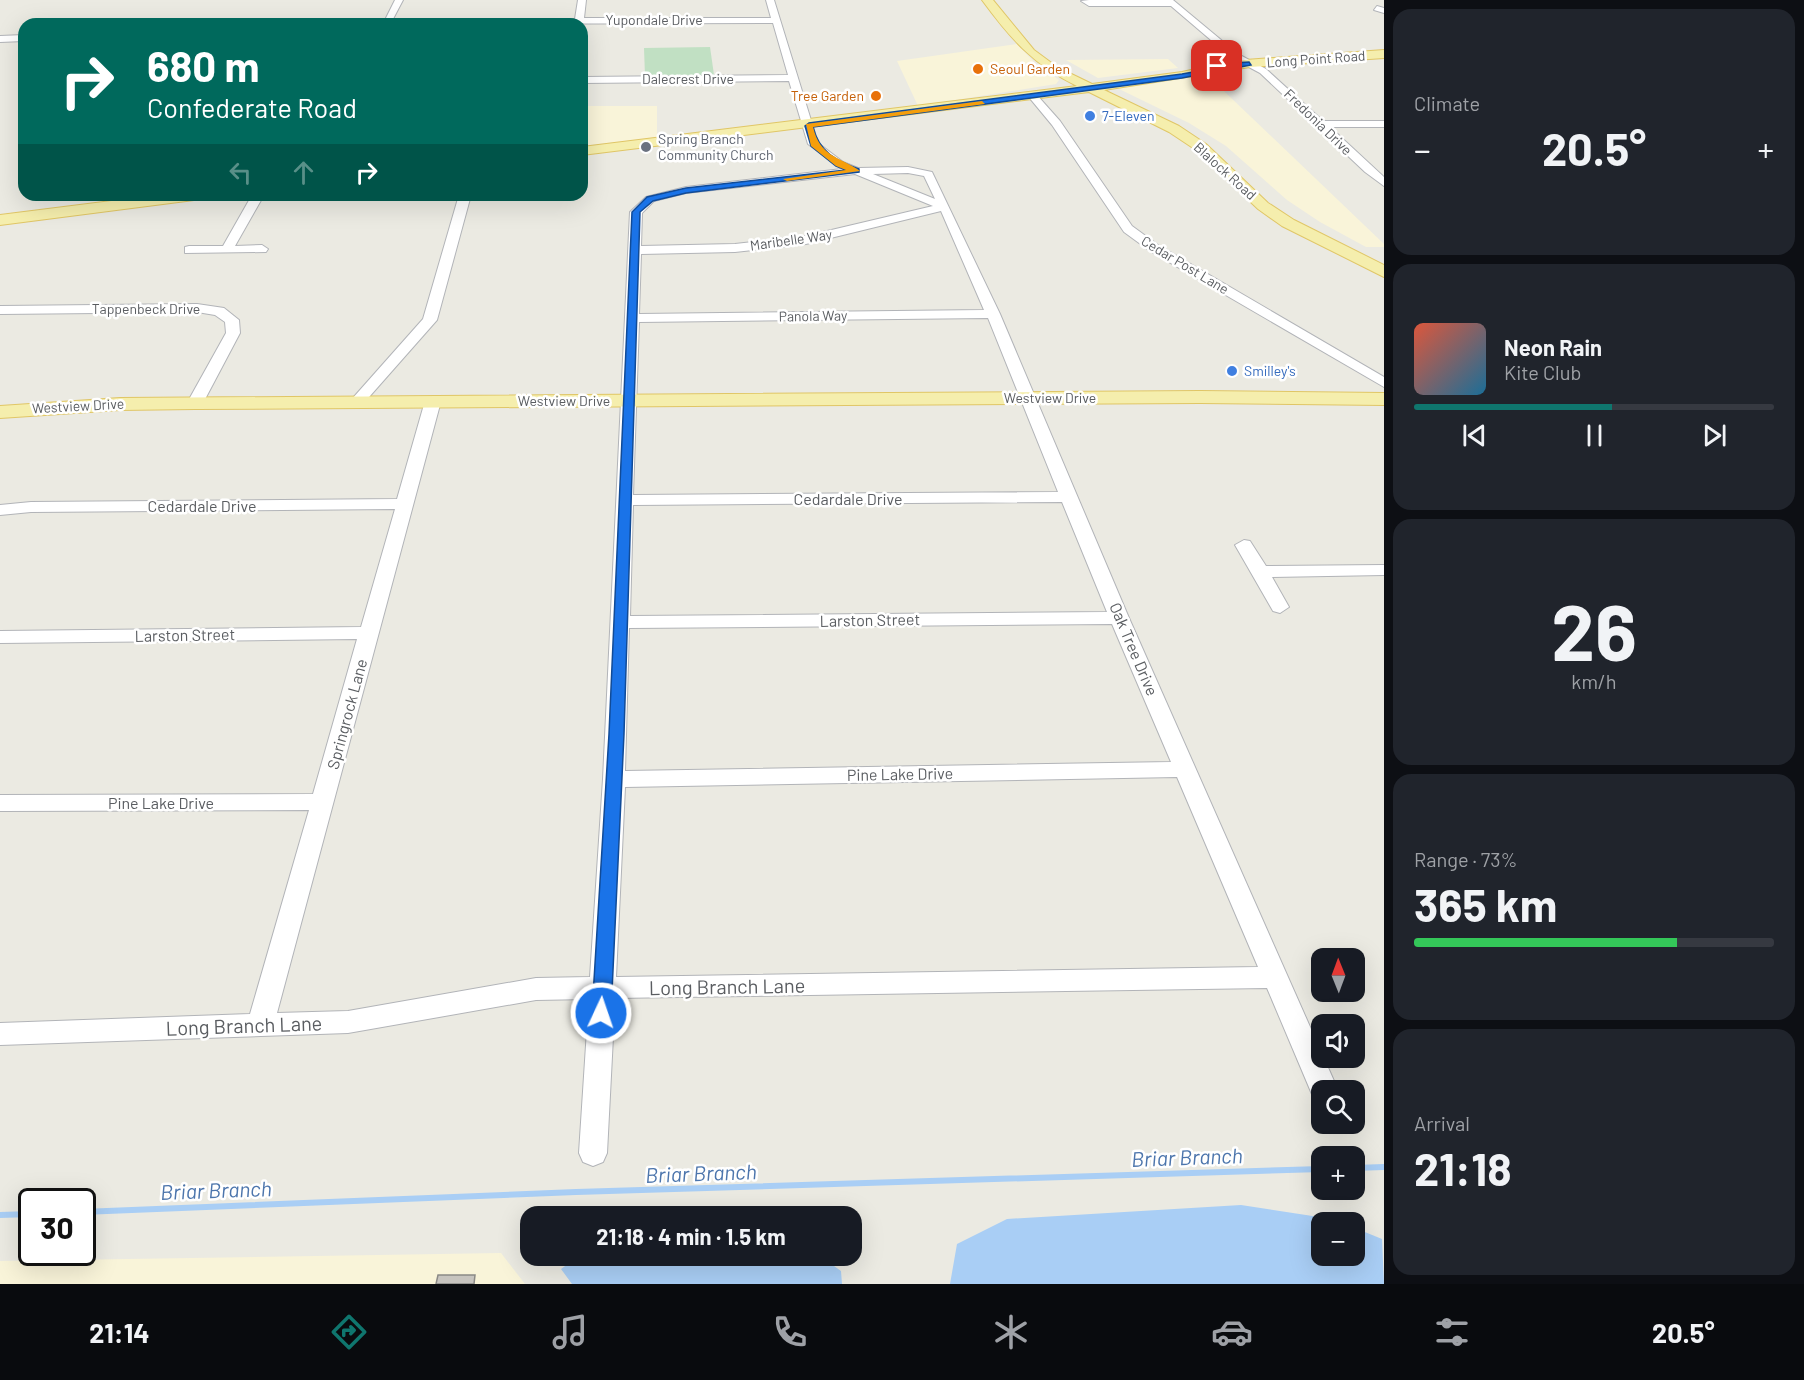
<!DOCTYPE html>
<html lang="en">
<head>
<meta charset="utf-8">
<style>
  :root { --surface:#171b24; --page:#20242c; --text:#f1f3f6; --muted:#9ea1a6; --line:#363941; --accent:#0f766e }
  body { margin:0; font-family:Barlow,sans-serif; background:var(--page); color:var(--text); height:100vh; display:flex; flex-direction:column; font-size:22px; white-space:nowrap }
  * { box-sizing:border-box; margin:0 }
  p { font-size:20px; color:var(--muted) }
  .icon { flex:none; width:33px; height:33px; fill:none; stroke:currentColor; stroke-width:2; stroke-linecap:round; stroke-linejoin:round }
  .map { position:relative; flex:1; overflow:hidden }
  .drawer { display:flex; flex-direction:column; gap:9px; padding:9px; background:#0d0f14; width:420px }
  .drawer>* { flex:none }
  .top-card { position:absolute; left:18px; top:18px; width:570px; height:183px; border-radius:18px; box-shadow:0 6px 24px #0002; background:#00695c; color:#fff; overflow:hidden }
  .needle { width:39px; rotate:359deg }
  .tools { position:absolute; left:1311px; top:948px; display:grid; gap:12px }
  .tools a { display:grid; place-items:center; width:54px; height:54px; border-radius:12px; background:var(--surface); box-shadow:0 6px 24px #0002; font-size:30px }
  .speed { position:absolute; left:18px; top:1188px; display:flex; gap:12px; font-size:30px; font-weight:700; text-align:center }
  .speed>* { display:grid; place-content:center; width:78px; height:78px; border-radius:50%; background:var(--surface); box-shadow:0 6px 24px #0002; line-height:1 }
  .speed .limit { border:3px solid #111; border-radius:9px; background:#fff; color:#111 }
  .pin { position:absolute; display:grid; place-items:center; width:51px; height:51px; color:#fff; margin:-26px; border-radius:12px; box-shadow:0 3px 9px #0006 }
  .me { position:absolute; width:66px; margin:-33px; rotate:3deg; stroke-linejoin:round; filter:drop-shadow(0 0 4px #0008) }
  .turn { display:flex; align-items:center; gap:21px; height:126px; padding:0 30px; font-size:27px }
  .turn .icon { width:78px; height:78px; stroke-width:2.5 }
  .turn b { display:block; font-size:42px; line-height:51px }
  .lanes { display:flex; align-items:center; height:57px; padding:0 30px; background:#0003; justify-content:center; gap:30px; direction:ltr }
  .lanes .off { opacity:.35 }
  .big { font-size:45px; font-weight:700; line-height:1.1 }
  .drawer .tile { flex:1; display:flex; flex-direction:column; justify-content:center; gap:9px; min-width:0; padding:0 21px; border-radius:18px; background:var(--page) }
  .drawer .dial { align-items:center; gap:0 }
  .dial b { font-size:78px; line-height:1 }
  .song { display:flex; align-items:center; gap:18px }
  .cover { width:72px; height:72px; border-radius:9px; background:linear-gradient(135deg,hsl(10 70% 55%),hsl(200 70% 35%)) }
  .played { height:6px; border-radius:3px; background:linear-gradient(90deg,var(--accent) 55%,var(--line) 55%) }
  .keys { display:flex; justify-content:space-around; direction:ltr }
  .heat { display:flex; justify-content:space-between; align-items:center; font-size:33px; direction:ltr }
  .charge { height:9px; border-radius:4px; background:linear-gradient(90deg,#34c759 73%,var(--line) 0) }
  .trip { position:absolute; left:520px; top:1206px; width:342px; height:60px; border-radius:18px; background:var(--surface); box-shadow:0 6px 24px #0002; font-weight:700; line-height:60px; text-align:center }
  .dock { display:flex; height:96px; justify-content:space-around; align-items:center; background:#090b0e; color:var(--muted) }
  .dock .icon { width:42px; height:42px }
  .dock .on { color:var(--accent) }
  .dock b { font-size:27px; color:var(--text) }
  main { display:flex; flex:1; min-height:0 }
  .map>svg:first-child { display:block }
  .commercial { fill:#f9f4d9 }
  .green { fill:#c1e0c3 }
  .water { fill:#a9cef5 }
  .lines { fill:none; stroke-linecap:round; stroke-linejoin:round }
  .stream { stroke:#a9cef5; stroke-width:6 }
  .building { fill:#c7c4bf; stroke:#8b8986; stroke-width:1.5 }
  .minor-casing { stroke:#b2b4b8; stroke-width:2 }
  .major-casing { stroke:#e0c666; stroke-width:2 }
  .minor { fill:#fff; fill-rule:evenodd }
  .major { fill:#f5eead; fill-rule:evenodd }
  .route { fill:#1a73e8; stroke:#114b97; stroke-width:1.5 }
  .slow { fill:#f59e0b }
  .food-dot { fill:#e8710a; stroke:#fff; stroke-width:2 }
  .shop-dot { fill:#3f7fe0; stroke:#fff; stroke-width:2 }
  .worship-dot { fill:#6b7280; stroke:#fff; stroke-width:2 }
  .labels { text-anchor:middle; stroke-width:5; stroke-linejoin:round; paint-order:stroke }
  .far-street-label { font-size:14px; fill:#5a5d61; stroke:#fff }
  .far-food-label { font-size:14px; fill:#c56008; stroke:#fff; text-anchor:start }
  .far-shop-label { font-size:14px; fill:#366cbe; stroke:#fff; text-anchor:start }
  .far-worship-label { font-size:14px; fill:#5b616d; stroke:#fff; text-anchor:start }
  .street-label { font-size:16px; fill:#5a5d61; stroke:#fff }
  .near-street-label { font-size:20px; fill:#5a5d61; stroke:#fff }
  .near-water-label { font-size:21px; font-style:italic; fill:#4c75ac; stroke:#fff }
</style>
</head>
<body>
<main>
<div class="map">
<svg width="1384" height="1284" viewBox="0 0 1384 1284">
  <rect width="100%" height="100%" fill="#ebeae2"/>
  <path class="commercial" d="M1017 44 1035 63 1059 80 1056 84 918 106 897 61Z
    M1168 59 1178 68 1098 78 1066 60Z
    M1206 74 1384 244V247H1366L1320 222 1287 200 1226 146 1189 123 1115 87Z
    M582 106H657V137L791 122 582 146Z
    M501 1253 525 1284H0V1261Z"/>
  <path class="green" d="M710 47 714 75 645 76 644 48Z"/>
  <path class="water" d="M1241 1205 1332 1219 1341 1222H1322V1256H1354L1355 1228 1382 1239 1384 1284H950L957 1244 1007 1219Z
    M579 1256H820L841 1271 842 1284H572L561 1269Z"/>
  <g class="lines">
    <path class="stream" d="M1354 1168 1384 1167
      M82 1212 576 1192 1322 1169
      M0 1215 32 1214"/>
  </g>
  <path class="building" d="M438 1275H475L474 1284H436Z"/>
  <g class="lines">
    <defs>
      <path id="minor" d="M395 0H403L393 19H575L578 0H586L584 18H771L766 0H774L818 143 843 162 858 168 908 167 932 172 1000 314 1129 618 1338 1090H1322V1101L1314 1099 1267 988 615 998 607 1153 603 1162 593 1166 583 1162 579 1153 589 999 536 1000 348 1033 0 1045V1023L250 1014 309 810 0 811V795L313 794 357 639 0 643V631L361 627 395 509 31 512 0 515V505L31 502 397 499 425 401 433 396 441 401 277 1013 348 1011 536 978 590 977 603 779 630 212 646 197 686 187 842 169 808 144 789 81 582 83V77L788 75 773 23 383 24ZM908 173 924 176 935 199 873 174ZM855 174 933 206 806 236 735 244 641 246 642 213 654 201 686 193ZM941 211 984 310 639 314 641 254 735 252 806 244ZM988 318 1058 492 633 495 639 322ZM1062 502 1107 612 630 616 633 505ZM1112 624 1171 762 625 771 629 628ZM1177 777 1258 967 616 977 625 787Z
        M1089 0H1173L1238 54 1266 69 1323 121H1384V127H1330L1384 177V186L1365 172 1260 73 1232 58 1171 6H1089L1081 1Z
        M1377 6 1384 8V13L1374 10Z
        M24 35V41L0 42V36Z
        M1030 94H1036L1060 121 1132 226 1158 245 1384 377V387L1150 251 1124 232 1052 125 1028 96Z
        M127 195H139L131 205 127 206 121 203Z
        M252 195H264L235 246 262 245 268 249 266 252 185 253V247L189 246H223Z
        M459 195H471L437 320 362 405H352L349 402 352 399 423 319Z
        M197 304 224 308 239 320 240 333 203 403 195 408 187 403 226 333 225 322 215 315 197 312 0 314V306Z
        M1244 540 1250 541 1266 566 1384 565V575L1272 577 1289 607 1280 613 1273 611 1235 545Z"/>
      <path id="major" d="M982 0H993L1034 50 1057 67 1092 84 1182 72 1232 61 1384 50V58L1250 67 1104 90 1179 126 1206 144 1268 203 1294 220 1384 265V277L1282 226 1258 209 1196 150 1169 132 1089 92 582 155V147L1077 86C1033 65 1010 38 982 0Z
        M159 195H202L194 200 0 225V215Z
        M1200 391 1384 393V405L1200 403 195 409 120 410 0 418V406L120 398Z"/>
    </defs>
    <use href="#minor" class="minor-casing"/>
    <use href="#major" class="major-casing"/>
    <use href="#minor" class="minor"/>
    <use href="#major" class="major"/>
  </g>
  <path class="route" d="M1249 62 1251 65 1182 78 813 127C819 152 836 161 859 169V172L686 193 653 201 640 212 624 734 611 1013 608 1018 601 1021 595 1018 592 1013 609 734 632 212 647 197 686 188 846 170 836 166 811 146 805 126 809 123 1182 74 1216 68 1214 66 1217 64Z"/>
  <path class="slow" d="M982 101 985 104 813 127C820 157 839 156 860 171L787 181 783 179 846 170 836 166 811 146 806 124Z"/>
  <g class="food-dot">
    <circle cx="978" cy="69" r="6"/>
    <circle cx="876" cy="96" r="6"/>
  </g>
  <g class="shop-dot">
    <circle cx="1090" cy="116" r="6"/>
    <circle cx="1232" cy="371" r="6"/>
  </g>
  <circle class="worship-dot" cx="646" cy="147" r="6"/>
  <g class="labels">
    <g class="far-street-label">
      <text x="654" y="25">Yupondale Drive</text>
      <text transform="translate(1316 59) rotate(-4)" y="5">Long Point Road</text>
      <text x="688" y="84">Dalecrest Drive</text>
      <text transform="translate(1318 122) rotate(44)" y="5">Fredonia Drive</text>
      <text transform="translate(1225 171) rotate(42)" y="5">Blalock Road</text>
      <text transform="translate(791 240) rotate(-8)" y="5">Maribelle Way</text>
      <text transform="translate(1185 265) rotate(31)" y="5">Cedar Post Lane</text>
      <text x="146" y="314">Tappenbeck Drive</text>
      <text transform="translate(813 316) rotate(-1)" y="5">Panola Way</text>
      <text x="1050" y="403">Westview Drive</text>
      <text x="564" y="406">Westview Drive</text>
      <text transform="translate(78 406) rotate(-3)" y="5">Westview Drive</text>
    </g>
    <g class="far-food-label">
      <text x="990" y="74">Seoul Garden</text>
      <text x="864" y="101" text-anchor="end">Tree Garden</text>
    </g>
    <g class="far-shop-label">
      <text x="1102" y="121">7-Eleven</text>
      <text x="1244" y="376">Smilley's</text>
    </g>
    <g class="far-worship-label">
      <text x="658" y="144">Spring Branch<tspan x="658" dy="16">Community Church</tspan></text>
    </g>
    <g class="street-label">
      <text x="848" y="505">Cedardale Drive</text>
      <text x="202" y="512">Cedardale Drive</text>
      <text transform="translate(870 620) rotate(-1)" y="6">Larston Street</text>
      <text transform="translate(185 635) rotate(-1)" y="6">Larston Street</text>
      <text transform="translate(1134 649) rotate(67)" y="6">Oak Tree Drive</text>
      <text transform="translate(347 714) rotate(-75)" y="6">Springrock Lane</text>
      <text transform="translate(900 774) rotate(-1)" y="6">Pine Lake Drive</text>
      <text x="161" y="809">Pine Lake Drive</text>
    </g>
    <g class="near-street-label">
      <text transform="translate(727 987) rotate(-1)" y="7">Long Branch Lane</text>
      <text transform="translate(244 1026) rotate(-2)" y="7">Long Branch Lane</text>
    </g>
    <g class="near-water-label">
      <text transform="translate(1187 1158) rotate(-2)" y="7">Briar Branch</text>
      <text transform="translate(701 1174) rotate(-2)" y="7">Briar Branch</text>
      <text transform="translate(216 1191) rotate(-2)" y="7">Briar Branch</text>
    </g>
  </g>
</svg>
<div class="tools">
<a><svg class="needle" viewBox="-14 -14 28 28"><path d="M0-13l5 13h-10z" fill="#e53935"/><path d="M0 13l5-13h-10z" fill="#9ea1a6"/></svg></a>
<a><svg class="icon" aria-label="sound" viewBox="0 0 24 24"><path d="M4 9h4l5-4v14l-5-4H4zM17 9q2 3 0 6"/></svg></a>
<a><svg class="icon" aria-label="search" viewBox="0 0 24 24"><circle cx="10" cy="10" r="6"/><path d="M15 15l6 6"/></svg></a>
<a>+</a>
<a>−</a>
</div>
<div class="speed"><div class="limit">30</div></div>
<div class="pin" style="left:1217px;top:66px;background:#d93025"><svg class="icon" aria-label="arrive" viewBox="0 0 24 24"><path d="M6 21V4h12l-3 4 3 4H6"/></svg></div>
<svg class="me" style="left:601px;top:1013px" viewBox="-20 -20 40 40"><circle r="17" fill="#1a73e8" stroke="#fff" stroke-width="3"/><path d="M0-11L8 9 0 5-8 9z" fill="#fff"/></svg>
<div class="trip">21:18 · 4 min · 1.5 km</div>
<div class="top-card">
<div class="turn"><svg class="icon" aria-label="right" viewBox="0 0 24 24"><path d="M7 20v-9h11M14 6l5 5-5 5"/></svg><div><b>680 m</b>Confederate Road</div></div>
<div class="lanes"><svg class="icon off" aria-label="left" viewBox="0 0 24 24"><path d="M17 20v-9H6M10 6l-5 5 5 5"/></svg><svg class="icon off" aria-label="ahead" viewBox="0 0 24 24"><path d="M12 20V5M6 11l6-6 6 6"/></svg><svg class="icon" aria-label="right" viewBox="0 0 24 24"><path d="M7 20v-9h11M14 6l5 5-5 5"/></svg></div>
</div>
</div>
<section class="drawer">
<div class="tile"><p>Climate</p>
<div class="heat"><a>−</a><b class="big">20.5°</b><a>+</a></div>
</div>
<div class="tile">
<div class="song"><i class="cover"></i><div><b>Neon Rain</b><p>Kite Club</p></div></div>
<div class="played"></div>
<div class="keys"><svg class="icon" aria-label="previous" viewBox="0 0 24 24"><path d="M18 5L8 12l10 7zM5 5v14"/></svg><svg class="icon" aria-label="pause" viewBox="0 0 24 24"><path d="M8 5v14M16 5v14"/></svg><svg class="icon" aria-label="next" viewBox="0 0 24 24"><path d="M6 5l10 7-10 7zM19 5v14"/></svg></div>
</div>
<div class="tile dial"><b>26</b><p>km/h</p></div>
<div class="tile"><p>Range · 73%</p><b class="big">365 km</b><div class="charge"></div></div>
<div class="tile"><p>Arrival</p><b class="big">21:18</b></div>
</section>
</main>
<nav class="dock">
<b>21:14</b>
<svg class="icon on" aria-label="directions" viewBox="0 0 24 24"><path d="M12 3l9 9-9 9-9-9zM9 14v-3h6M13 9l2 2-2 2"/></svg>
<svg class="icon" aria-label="music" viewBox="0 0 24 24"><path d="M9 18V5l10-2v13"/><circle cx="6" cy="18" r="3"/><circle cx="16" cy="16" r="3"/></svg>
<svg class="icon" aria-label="phone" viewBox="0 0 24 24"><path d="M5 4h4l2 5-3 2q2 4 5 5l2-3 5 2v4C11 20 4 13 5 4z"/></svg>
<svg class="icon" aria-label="climate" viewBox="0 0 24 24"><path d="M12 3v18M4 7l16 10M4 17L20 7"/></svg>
<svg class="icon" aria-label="car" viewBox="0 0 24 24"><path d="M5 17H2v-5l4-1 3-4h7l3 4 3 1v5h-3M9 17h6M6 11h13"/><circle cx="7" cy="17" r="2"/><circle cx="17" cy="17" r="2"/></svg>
<svg class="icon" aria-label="filters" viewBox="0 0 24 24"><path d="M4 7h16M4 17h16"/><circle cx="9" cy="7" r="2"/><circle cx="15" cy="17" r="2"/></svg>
<b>20.5°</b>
</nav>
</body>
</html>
